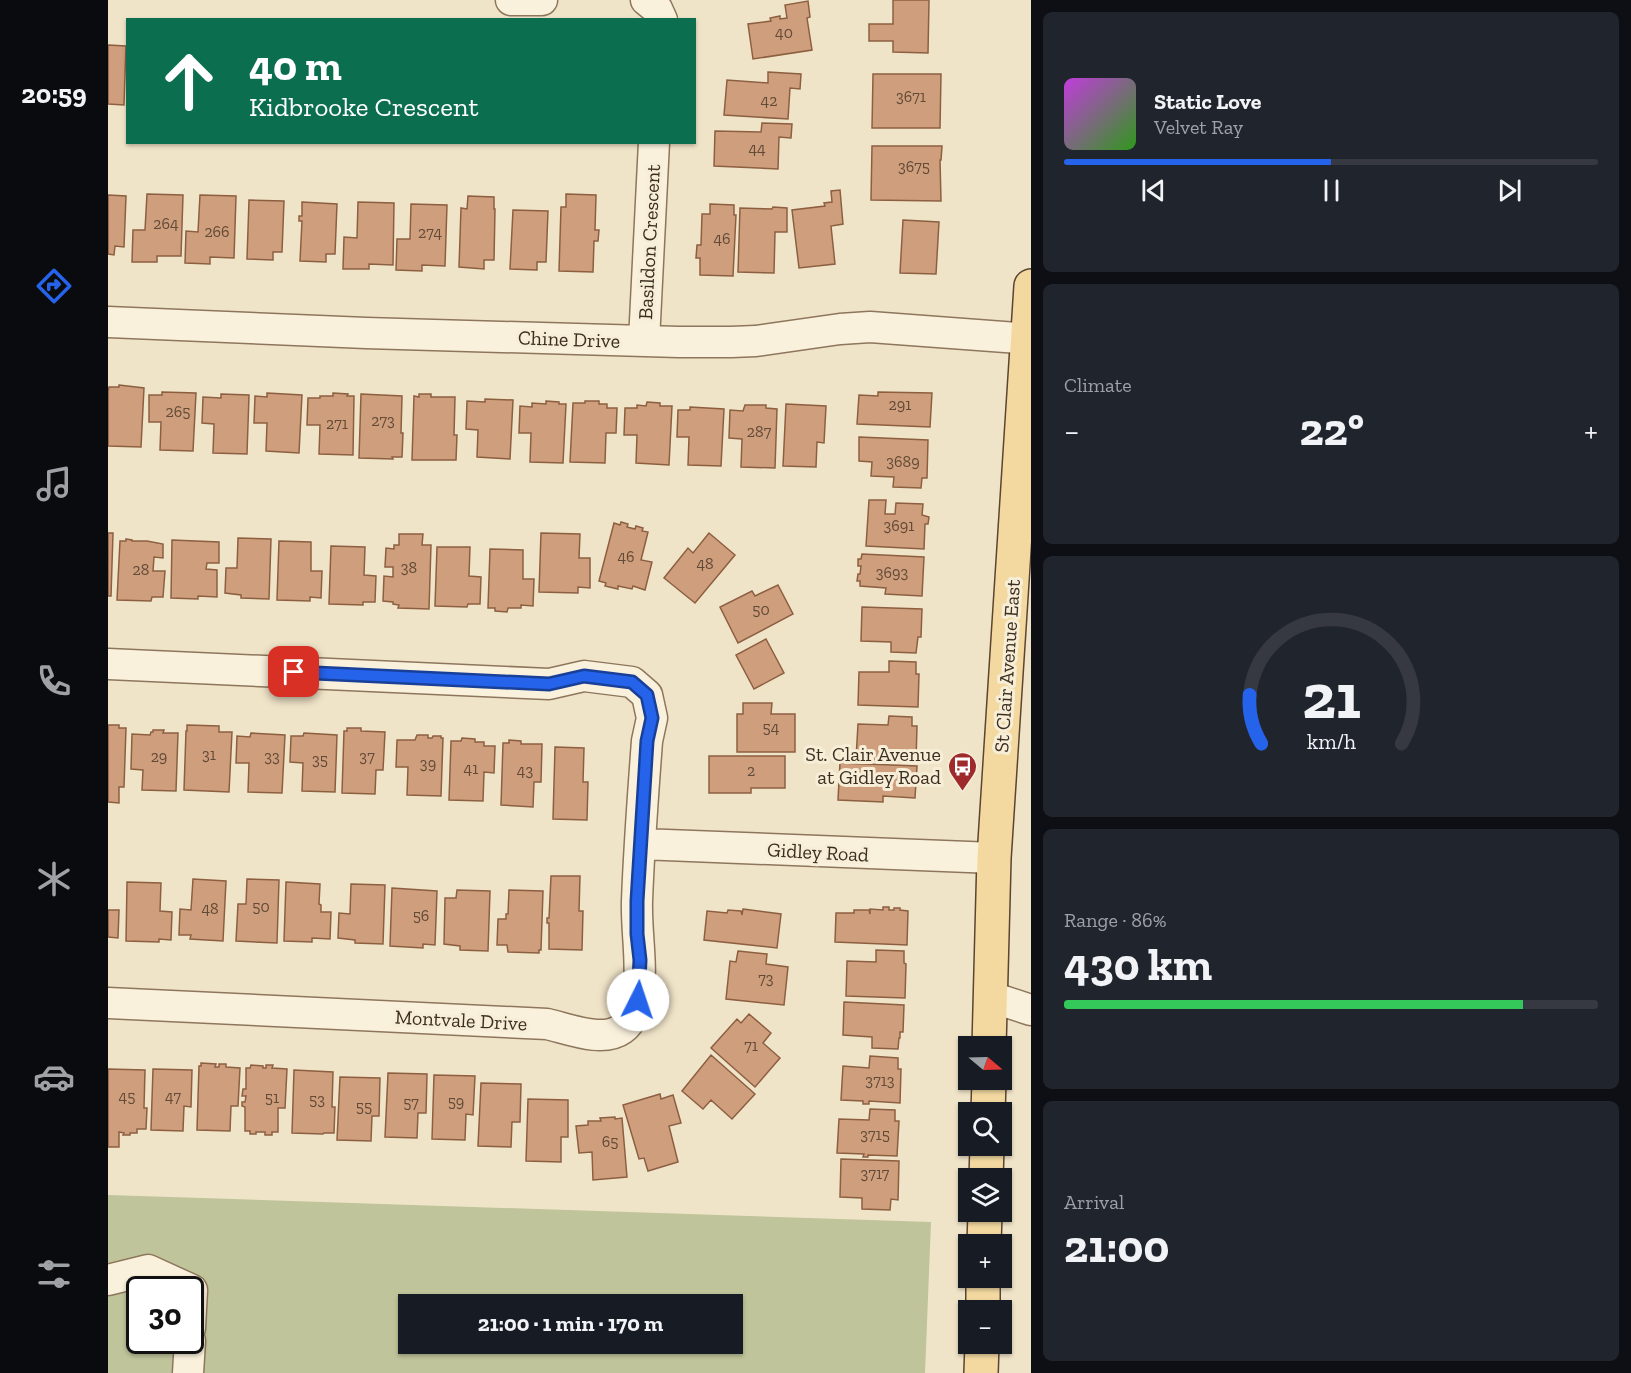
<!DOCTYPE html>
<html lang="en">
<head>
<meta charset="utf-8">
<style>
  :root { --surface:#171b24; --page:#20242c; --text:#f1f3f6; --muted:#9ea1a6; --line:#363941; --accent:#2563eb }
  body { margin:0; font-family:"Zilla Slab",serif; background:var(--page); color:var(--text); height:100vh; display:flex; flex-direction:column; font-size:22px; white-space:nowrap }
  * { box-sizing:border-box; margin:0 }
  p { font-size:20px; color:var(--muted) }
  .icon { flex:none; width:33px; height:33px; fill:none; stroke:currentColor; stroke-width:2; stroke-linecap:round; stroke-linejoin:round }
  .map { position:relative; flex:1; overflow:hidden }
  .side { display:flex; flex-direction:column; gap:12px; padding:12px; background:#0d0f14; width:600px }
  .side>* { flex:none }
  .guide { position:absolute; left:18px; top:18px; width:570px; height:126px; border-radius:0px; box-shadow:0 2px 4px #0004; background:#0b6e4f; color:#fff; overflow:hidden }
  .needle { width:39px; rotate:109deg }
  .fabs { position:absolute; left:850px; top:1036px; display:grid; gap:12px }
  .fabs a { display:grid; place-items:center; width:54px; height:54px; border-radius:0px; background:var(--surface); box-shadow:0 2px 4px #0004; font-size:30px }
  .speed { position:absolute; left:18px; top:1276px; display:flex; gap:12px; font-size:30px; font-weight:700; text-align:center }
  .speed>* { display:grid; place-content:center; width:78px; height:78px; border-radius:50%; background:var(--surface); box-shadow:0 2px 4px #0004; line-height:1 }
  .speed .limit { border:3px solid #111; border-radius:9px; background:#fff; color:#111 }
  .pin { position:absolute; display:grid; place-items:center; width:51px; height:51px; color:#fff; margin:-26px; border-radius:12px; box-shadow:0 3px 9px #0006 }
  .me { position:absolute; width:66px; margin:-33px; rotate:4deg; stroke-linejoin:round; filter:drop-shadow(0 0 4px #0008) }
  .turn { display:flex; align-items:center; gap:21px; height:126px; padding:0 24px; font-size:27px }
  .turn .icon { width:78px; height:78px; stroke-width:2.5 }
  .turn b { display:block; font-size:42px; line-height:51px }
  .big { font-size:45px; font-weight:700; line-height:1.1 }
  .side .widget { flex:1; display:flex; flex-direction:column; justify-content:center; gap:9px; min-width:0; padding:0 21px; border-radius:9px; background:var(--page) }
  .side .dial { align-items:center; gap:0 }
  .dial svg { height:156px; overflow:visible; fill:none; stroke:var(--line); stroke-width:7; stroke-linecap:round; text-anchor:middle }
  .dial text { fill:var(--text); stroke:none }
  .song { display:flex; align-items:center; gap:18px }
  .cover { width:72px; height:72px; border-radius:9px; background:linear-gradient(135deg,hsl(290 70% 55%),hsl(110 70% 35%)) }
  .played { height:6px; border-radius:3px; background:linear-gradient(90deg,var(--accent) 50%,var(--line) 50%) }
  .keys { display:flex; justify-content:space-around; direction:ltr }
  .heat { display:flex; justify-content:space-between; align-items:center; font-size:33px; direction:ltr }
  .charge { height:9px; border-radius:4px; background:linear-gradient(90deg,#34c759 86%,var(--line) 0) }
  .trip { position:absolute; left:290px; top:1294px; width:345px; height:60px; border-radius:0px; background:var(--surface); box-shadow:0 2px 4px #0004; font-weight:700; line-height:60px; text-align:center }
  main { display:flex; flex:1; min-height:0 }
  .dock { display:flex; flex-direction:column; width:108px; justify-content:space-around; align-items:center; background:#090b0e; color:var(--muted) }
  .dock .icon { width:42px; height:42px }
  .dock .on { color:var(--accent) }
  .dock b { font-size:27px; color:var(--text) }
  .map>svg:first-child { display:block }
  .cemetery { fill:#bfc49a; fill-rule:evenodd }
  .building { fill:#cf9f7d; stroke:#8d5f41; stroke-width:1.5 }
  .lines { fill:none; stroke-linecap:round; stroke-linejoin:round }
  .minor-casing { stroke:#8d765c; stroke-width:33 }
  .major-casing { stroke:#5b4430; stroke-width:36 }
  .minor { stroke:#faf1dc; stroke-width:30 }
  .major { stroke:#f3d9a0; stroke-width:33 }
  .route-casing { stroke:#184099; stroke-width:15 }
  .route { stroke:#2563eb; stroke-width:10 }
  .labels { text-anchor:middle; stroke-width:6; stroke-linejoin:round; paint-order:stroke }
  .number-label { font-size:16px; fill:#624a37 }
  .street-label { font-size:20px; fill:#3d2e20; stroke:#f7eed8 }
  .poi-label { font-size:20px; fill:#3d2e20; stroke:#f7eed8; text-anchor:end }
</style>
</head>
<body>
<main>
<nav class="dock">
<b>20:59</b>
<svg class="icon on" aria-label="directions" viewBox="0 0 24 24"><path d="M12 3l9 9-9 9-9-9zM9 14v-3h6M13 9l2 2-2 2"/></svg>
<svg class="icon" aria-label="music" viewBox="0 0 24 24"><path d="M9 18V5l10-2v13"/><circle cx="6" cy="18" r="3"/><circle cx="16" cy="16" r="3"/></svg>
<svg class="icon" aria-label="phone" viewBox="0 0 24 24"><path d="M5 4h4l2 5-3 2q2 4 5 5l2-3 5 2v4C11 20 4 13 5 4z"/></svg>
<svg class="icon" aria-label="climate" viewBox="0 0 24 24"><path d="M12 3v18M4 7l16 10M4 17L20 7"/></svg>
<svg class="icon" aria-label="car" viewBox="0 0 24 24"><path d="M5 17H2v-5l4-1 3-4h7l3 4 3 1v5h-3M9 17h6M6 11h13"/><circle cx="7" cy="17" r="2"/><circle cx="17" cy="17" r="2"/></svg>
<svg class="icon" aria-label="filters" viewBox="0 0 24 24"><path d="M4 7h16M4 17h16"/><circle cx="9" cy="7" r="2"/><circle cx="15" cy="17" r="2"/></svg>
</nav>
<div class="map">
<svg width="923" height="1373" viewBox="0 0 923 1373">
  <rect width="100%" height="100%" fill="#f0e4c8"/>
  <path class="cemetery" d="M0 1195 823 1222 817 1373H0ZM32 1290H82V1341H32ZM300 1305H624V1344H300Z"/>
  <path class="building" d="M785 0H821L820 53 785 52V41H761V24H785Z
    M700 1 702 17 699 18 704 50 645 59 640 24 663 21 662 18 672 16V19L679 18 677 5Z
    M0 45 18 46 16 105 0 104Z
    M660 72 693 74 692 89 682 88 680 119 616 115 619 80 660 83Z
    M765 74H833L832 128H764Z
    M654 123 684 124 683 138 671 137 670 169 606 166 607 131 653 132Z
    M764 146H834L833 160H832L833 201 763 200Z
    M732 190 735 224 723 226 727 264 691 268 684 210 717 206 716 203 724 202 723 191Z
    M39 194 75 195 73 256H49V262H24L25 230H37Z
    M458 194 488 195 487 230H491L490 241H486L485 272 451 271 453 207H458Z
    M0 195 18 196 16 247 7 246 6 255 0 254Z
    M92 195 128 196 126 258 102 257V264L77 263 78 231 90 232Z
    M360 196 386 197V209H387L386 260H376V269L351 267 353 208 359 209Z
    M141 200 176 201 174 252H165V260L139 259Z
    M194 202 229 204 227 254H218V262L192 261 194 221H191V216H194Z
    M250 202 286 203 285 265 261 264V269H235L236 237 249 238Z
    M303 204 339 205 337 266 314 265V271L288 270 289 239H302Z
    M602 204 626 205V215H628L625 276 592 275V258H588L589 245H593L594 214H602Z
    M665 207 679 208V232H667L666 273 630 272 632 208 664 209Z
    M405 210 440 211 438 262H429V270L402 269Z
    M795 220 831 222 828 274 792 273Z
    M11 385 36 388 33 447 0 446V391L1 387H11Z
    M54 392 88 393 85 451 52 450 53 422H41V395H54Z
    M770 392 824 393 822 427 749 424 751 395 770 396Z
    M159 393 194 395 191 453 158 451 159 423H146L147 396 159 397Z
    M225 393 240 394 239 396H246L245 455 211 454 212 425H199L200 398H212V396H225Z
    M113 394 141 395 139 454 105 453 106 424 94 423 95 397 113 398Z
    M253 394 294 396 293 433H295L294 457H284L285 459 251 458Z
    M311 394H323V397H347L346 435H349L348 460H304L306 396 311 397Z
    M377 399 405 400 402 459 369 457 370 430 358 429 359 401 377 402Z
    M438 401 451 402V404H458L455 463 422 462 423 433H411L412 406 424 407V403L438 404Z
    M477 401H491V404H499V408H509L508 433H498L497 463 462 462 465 403H477Z
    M539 402 552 403V406H564L561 465 528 463 529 435H516L517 408H529V405L538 406Z
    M678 404 718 406 716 443 709 442 708 467 675 466Z
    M637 405H658V408L669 409 667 468 633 467 634 439 621 438 622 410 635 411Z
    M582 407 616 409 613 466 580 465 581 437H569L570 410H582Z
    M751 437 820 440 819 478H814L813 488 785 487 786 477 763 476 764 462 751 461Z
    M761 500H778L777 514H787L788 503 815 504 814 515 821 517 820 524H817L816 549 758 546Z
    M513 522 520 524 519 527 527 529 528 526 535 528 534 531 540 532 533 560 544 562 537 590 525 586 524 589 510 586V589L497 586 498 583 491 581 506 523 512 525Z
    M0 533H5L3 596H0Z
    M433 533 472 534 471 558H482V588L470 587V593L431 592Z
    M601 533 627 555 587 603 556 578 580 548 585 553Z
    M291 534H315L314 545H323L321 609 290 608 291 605 285 604V602L275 601 276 576 285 577V567H277L278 548 286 549V545H291Z
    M130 538 163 539 161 599 133 598V595L117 593 118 568H129Z
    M18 539 24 540V541H39L55 544V558L46 557 45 571H57L55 597H44L43 601 9 600 12 541H18Z
    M64 540 111 542V563H99L98 569 109 570V597L90 596V599L63 598Z
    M171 541 203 542V571H214L213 598 202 597V601L169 600Z
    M223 546 257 547 256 575 268 576 267 602H255V605L221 604Z
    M329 547H362L361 576 373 577 372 604H360L359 607 327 606Z
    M382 549 415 550V579H426L425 606 413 605V608H400L399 612 387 611V608H380Z
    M754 554 816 557 814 596 777 594 778 588 752 586V581H749L750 574H752L753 566H750V559H753Z
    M670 585 685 614 630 643 612 607 644 591 647 596Z
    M754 607 814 609 813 637H810L808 653 783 652V642L753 641Z
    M658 639 676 673 646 689 628 655Z
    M781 661 808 662V674H811L810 707 750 705 751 672H781Z
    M635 703H664L663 714H687V752H629V714H635Z
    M781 716 804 717V726H809L808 761 748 759 750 724 780 725Z
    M0 725H11V728H18L16 787H11V803L0 802Z
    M79 725 111 726V732H124L121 792 76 790 78 731H79Z
    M239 728H253V731L277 732 275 770H268L267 794 234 793 236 731H239Z
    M45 730H56L55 733H70L68 791 34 790 35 770 23 769 24 734 42 735 43 732H45Z
    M143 733 177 735 174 793 140 792 141 763H128L129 736 142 737Z
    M196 733 229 735 227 792 194 791 195 763 182 762 183 736H195Z
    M309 735H320V738H324L325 736H333V738H335L333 796 299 795 300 767H288L289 740H307Z
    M354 738 367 739V742H376V746H387L386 773 376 772 375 801 341 800 343 741H353Z
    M401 740 413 741V744H434L433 782H426L425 807 393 805 395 743H401Z
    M447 747 476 748 475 782H480L479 820 445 819Z
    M601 756H677V788H643V793H601Z
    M732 763 809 766 807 798 775 796V802L730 800Z
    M443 876H472L471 911H475L474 950 441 949V923H439V918H441Z
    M85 879 118 881 115 941 82 939 83 935H71L72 909 83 910Z
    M139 879 171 880 169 943 128 941 130 904H138Z
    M19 882 53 883 52 911 64 912 63 940 51 939V942L18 941Z
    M178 882 212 884 211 904 213 905V912H223L222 939 204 938V942L176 941Z
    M243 884 277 885 275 944 247 943V940L230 938 231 913 242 914Z
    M284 888 329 891 327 945 315 944V948L282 946Z
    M349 890 382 891 380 951 352 950V946L336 944 337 898H348Z
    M401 890 435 891 433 950H431V953L400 952 399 945H389L390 919H398V914H400Z
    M775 907H781V910H786V908H792V910L800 911 799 945 727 942 728 913H746V910H761L762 914V909L775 910Z
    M635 909 673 914 669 948 596 940 599 911 619 913 620 910 633 911 634 915Z
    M0 910H11L10 938 0 937Z
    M768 950 796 951V963L798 964 797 998 738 996 739 961 768 962Z
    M630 951 659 954 658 964 680 967 676 1005 618 999 622 961 628 962Z
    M736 1002 796 1005 795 1032H792V1038H791L790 1049 764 1048V1037L735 1035Z
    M641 1014 663 1033 655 1043 672 1058 647 1087 603 1048 629 1019 633 1023Z
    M603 1055 647 1094 624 1119 603 1100 595 1109 574 1091Z
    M762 1056 790 1058V1069H793L792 1103 761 1101V1104H755V1101L733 1100 735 1066 761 1068Z
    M93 1063 108 1064 107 1067H111V1064H118V1067L132 1068 130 1106H123L122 1131 89 1130 91 1066H93Z
    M143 1065 155 1066V1068H158V1065H165L164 1068 179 1069 177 1108H170V1132H164V1135H157V1132H148V1134H142V1131H137V1107L134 1106V1102H137L138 1096H134L135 1089H138V1068H142Z
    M0 1069 37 1070 36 1108H39L38 1129H29V1133H22V1135H15L16 1133 11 1132V1147H0Z
    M45 1069 84 1070 83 1107 76 1106 75 1131 43 1130Z
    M186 1070 225 1072 224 1107H227L226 1133H216L215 1134 184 1133Z
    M280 1073 319 1074 318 1113H310L309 1138 277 1137Z
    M326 1075 367 1076 365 1115 358 1114 357 1140 324 1139Z
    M232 1077 272 1078 271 1116H264L263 1141 229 1140Z
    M373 1083 413 1084 412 1122H404L403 1147 370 1146Z
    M552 1094 553 1099 565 1095 573 1123 561 1126 570 1162 540 1171 536 1158 531 1159 515 1105Z
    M420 1099 460 1100V1137H453V1162L418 1161Z
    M762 1109 787 1110V1121H791L789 1156 760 1155V1157H755L756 1154 729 1153 731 1119 761 1120Z
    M507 1117V1119L514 1118 519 1177 485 1180 484 1152 471 1153 468 1126 480 1125V1121H493L492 1118Z
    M733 1159 791 1161 790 1200 783 1199 782 1210 754 1209V1198L732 1197Z"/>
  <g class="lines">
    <defs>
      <path id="minor" d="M403 0H434
        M538 0 549 9 554 20
        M0 322 258 333 571 342H623L648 341 732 329 762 327 923 339
        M536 341 546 142
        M0 664 441 684 476 676 524 682 539 695 544 718 539 741C535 794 531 847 529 901 528 933 535 965 530 997 528 1008 524 1022 514 1029 495 1043 461 1029 439 1024L0 1003
        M533 844 886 858
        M883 997 923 1010
        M0 1280 40 1270 84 1290 82 1328
        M80 1373 82 1341"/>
      <path id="major" d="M881 1047 886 858 923 286
        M880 1113 881 1080
        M878 1179 879 1146
        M876 1245 877 1212
        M875 1311V1278
        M873 1373 874 1344"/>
    </defs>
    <use href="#minor" class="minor-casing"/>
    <use href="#major" class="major-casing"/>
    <use href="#minor" class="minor"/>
    <use href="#major" class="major"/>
  </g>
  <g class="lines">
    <defs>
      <path id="route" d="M186 672 441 684 476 676 524 682 539 695 544 718 539 741 529 901V934L532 960 530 1000"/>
    </defs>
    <use href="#route" class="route-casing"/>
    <use href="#route" class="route"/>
  </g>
  <defs>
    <symbol id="bus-pin" viewBox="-11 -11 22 30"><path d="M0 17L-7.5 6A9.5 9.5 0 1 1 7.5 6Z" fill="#9e2a2b" stroke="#f7eed8"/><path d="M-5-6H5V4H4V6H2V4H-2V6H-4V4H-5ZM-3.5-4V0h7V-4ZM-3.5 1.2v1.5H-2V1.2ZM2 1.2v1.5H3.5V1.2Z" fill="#fff"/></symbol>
  </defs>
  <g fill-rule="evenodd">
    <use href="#bus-pin" x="838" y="750" width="33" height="45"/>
  </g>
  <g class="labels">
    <g class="number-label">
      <text x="676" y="38">40</text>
      <text x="803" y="102">3671</text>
      <text x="661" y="106">42</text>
      <text x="649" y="154">44</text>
      <text x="806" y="172">3675</text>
      <text x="58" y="229">264</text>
      <text x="109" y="237">266</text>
      <text x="322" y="238">274</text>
      <text x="614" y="244">46</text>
      <text x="792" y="410">291</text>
      <text x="70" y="417">265</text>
      <text x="275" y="426">273</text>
      <text x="229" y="429">271</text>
      <text x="651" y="437">287</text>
      <text x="795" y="467">3689</text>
      <text x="791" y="531">3691</text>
      <text x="518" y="562">46</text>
      <text x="597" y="569">48</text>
      <text x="301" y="573">38</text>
      <text x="33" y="575">28</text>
      <text x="784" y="578">3693</text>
      <text x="653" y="615">50</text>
      <text x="663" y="733">54</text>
      <text x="101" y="760">31</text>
      <text x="51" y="762">29</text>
      <text x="164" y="762">33</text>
      <text x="259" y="762">37</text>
      <text x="212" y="765">35</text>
      <text x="320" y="769">39</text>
      <text x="363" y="774">41</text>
      <text x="417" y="776">43</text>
      <text x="643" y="776">2</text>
      <text x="153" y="912">50</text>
      <text x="102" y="914">48</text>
      <text x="313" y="921">56</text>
      <text x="658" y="984">73</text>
      <text x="643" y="1051">71</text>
      <text x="772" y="1086">3713</text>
      <text x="19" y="1102">45</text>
      <text x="65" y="1102">47</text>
      <text x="164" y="1103">51</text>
      <text x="209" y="1105">53</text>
      <text x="348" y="1107">59</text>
      <text x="303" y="1108">57</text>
      <text x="256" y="1112">55</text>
      <text x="767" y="1140">3715</text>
      <text x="502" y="1147">65</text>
      <text x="767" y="1179">3717</text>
    </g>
    <g class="street-label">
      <text transform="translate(541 242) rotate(-87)" y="7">Basildon Crescent</text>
      <text transform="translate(461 339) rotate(2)" y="7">Chine Drive</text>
      <text transform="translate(899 666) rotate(-86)" y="7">St Clair Avenue East</text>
      <text transform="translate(710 852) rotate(3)" y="7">Gidley Road</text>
      <text transform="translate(353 1020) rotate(3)" y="7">Montvale Drive</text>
    </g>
    <g class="poi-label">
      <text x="833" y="761">St. Clair Avenue<tspan x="833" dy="23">at Gidley Road</tspan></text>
    </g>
  </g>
</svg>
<div class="fabs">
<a><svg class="needle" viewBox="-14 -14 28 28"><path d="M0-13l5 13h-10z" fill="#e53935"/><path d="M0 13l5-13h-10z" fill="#9ea1a6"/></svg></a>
<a><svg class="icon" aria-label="search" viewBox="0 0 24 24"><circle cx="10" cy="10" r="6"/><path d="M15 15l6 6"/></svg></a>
<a><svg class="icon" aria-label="layers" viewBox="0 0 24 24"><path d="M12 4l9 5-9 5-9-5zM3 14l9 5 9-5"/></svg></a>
<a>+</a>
<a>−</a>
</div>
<div class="speed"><div class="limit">30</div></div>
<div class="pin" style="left:186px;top:672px;background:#d93025"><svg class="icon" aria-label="arrive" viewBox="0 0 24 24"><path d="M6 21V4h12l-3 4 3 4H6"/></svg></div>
<svg class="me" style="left:530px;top:1000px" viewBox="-20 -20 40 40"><circle r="19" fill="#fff"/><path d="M0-13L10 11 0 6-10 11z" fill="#2563eb"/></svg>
<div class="trip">21:00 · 1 min · 170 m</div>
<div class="guide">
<div class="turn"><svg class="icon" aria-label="ahead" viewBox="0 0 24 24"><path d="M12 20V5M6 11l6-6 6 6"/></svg><div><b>40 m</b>Kidbrooke Crescent</div></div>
</div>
</div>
<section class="side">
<div class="widget">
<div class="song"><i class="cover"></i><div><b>Static Love</b><p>Velvet Ray</p></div></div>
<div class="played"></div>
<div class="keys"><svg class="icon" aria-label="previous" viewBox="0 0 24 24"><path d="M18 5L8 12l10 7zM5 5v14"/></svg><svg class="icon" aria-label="pause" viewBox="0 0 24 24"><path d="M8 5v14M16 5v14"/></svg><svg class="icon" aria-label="next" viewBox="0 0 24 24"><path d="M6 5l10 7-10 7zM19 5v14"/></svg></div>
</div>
<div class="widget"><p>Climate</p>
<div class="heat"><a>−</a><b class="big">22°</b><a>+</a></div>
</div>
<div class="widget dial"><svg viewBox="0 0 100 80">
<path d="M14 69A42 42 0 1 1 86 69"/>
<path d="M14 69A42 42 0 0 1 8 44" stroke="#2563eb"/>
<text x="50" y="56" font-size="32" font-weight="700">21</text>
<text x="50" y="72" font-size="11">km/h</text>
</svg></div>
<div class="widget"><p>Range · 86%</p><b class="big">430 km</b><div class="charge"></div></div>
<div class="widget"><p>Arrival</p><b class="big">21:00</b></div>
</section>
</main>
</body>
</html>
